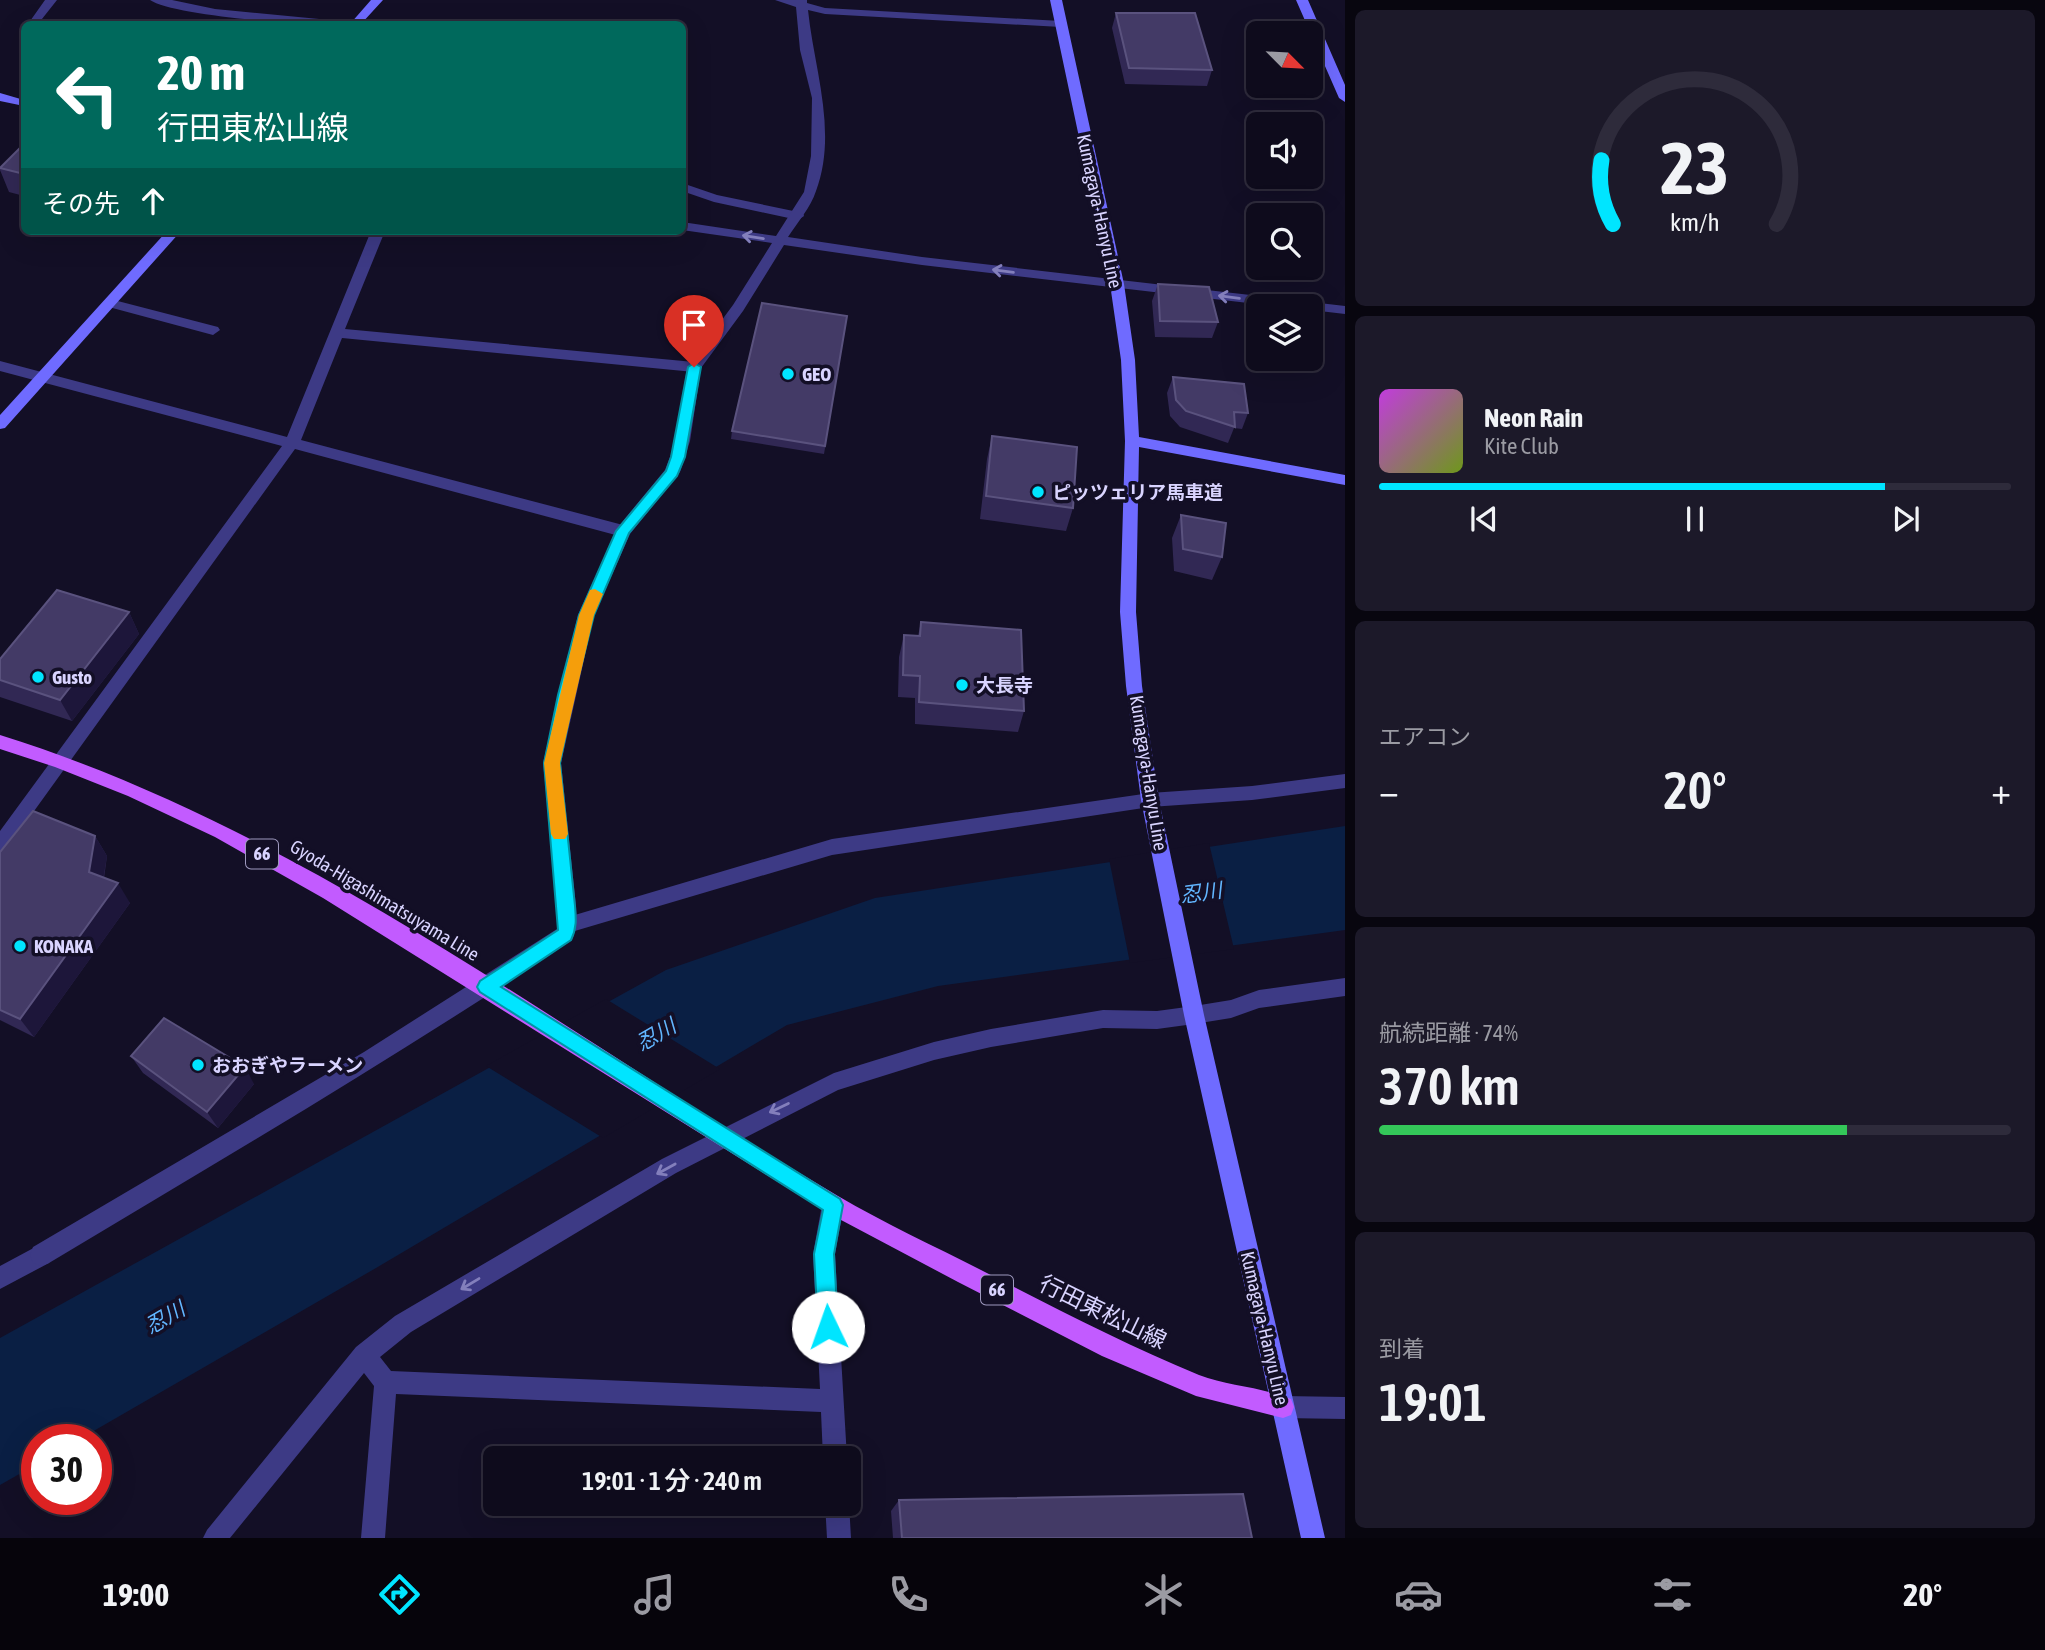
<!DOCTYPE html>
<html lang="ja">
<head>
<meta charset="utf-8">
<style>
  :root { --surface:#0e0b1c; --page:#1c1929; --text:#f1f3f6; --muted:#9b9ba3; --line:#2e2b3b; --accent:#00e5ff }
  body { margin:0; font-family:"Asap Condensed","Noto Sans JP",sans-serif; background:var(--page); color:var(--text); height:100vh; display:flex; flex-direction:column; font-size:26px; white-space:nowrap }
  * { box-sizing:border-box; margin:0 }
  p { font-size:23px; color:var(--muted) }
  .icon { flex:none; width:38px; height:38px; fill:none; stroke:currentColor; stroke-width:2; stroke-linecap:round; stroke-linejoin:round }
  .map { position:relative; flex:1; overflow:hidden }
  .sheet { display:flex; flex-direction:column; gap:10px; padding:10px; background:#08060f; width:700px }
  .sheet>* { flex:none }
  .banner { position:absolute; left:21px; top:21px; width:665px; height:214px; border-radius:10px; box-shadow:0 7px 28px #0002,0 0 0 2px var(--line); background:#00695c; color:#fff; overflow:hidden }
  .needle { width:46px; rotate:114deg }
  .fabs { position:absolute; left:1246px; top:21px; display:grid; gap:14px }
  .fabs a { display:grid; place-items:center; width:77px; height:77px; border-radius:10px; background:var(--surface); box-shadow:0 7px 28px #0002,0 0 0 2px var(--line); font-size:35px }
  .speed { position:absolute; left:21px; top:1424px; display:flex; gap:14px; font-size:35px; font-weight:700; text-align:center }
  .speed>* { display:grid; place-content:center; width:91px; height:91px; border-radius:50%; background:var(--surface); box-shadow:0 7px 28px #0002,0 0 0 2px var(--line); line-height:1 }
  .speed .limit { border:10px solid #d22; background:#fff; color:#111 }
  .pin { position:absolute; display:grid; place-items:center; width:60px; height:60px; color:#fff; margin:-72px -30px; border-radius:50% 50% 50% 0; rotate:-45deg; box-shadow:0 0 7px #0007 }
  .pin .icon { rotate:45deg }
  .me { position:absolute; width:77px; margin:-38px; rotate:357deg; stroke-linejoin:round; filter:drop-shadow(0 0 5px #0008) }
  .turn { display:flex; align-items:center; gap:24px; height:147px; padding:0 21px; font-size:32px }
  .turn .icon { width:91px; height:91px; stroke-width:2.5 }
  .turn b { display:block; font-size:49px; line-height:60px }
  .then { display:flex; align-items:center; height:66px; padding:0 21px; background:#0003; gap:14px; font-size:26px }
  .big { font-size:52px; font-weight:600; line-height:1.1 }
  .sheet .tile { flex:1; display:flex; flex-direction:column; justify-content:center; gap:10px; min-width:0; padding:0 24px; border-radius:10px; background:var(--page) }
  .sheet .dial { align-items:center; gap:0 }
  .dial svg { height:182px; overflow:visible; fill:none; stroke:var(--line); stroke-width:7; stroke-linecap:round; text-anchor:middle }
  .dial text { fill:var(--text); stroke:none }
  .song { display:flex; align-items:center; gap:21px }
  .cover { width:84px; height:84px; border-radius:10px; background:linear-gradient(135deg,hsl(290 70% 55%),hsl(80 70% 35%)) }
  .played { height:7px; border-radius:4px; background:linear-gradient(90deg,var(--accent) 80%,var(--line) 80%) }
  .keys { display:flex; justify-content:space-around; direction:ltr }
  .heat { display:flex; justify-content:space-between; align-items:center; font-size:38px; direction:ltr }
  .charge { height:10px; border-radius:5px; background:linear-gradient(90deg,#34c759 74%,var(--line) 0) }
  .trip { position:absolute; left:483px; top:1446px; width:378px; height:70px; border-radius:10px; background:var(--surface); box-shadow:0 7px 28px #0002,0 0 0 2px var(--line); font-weight:600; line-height:70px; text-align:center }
  .menu { display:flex; height:112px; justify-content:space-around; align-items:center; background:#06040b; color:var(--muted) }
  .menu .icon { width:49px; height:49px }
  .menu .current { color:var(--accent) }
  .menu b { font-size:32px; color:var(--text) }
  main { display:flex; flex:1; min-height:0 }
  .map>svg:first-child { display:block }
  .water { fill:#0a1f44 }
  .pier { fill:#130f26 }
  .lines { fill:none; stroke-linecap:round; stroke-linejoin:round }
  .lane { fill:#3d3a85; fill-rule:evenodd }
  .street { fill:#3d3a85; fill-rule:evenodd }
  .secondary { fill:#6f6bff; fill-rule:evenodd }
  .primary { fill:#c25bff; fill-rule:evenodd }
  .wall { fill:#312854 }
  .shaded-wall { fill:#1d163a }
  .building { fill:#433a66; stroke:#5a527e; stroke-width:2 }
  .oneway { stroke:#837fbc }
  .route { fill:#00e5ff; stroke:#0095a6; stroke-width:2 }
  .slow { fill:#f59e0b }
  .poi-dot { fill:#00e5ff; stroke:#130f26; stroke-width:2.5 }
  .labels { text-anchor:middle; stroke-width:7; stroke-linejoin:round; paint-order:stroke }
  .shield { fill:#130f26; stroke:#9e99be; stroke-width:2 }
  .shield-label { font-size:18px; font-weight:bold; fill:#d9d4ff }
  .street-label { font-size:19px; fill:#d9d4ff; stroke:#130f26 }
  .poi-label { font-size:19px; font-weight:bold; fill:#d9d4ff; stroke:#130f26; text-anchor:start }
  .water-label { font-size:21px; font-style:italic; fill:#62b6ff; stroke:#130f26 }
  .near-street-label { font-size:23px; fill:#d9d4ff; stroke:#130f26 }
</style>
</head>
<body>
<main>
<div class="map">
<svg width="1345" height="1538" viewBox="0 0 1345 1538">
  <rect width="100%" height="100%" fill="#130f26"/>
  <path class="water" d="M1345 826V930L938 986 787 1025 376 1268 78 1440H37V1464L0 1485V1338L666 970 875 898Z"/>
  <path class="pier" d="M1209 843 1234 949 1130 963 1109 859Z
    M606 999 720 1069 603 1138 486 1066Z"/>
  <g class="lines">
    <path class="lane" d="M45 0H57L38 24H28Z
      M150 0H172L215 9 340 21 346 24C315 27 173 16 150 0Z
      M682 183 717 195 803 213 804 216 798 220 714 202 682 191Z
      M371 231H385L345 329 694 362 701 367 694 372 342 338 301 440 623 525 628 527 631 531 628 535 623 537 295 449 6 850 0 853V831L282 446 0 371V361L287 437Z
      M110 299 218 327 220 330 213 335 105 306 103 303Z
      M1345 774V788L1252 800 1150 807 832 855 568 933 561 931 559 925 561 919 568 917 832 839 1150 793 1252 786Z
      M41 1244 49 1247 52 1255 49 1263 0 1289V1266Z"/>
    <path class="street" d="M775 0H807V3L825 8 1061 21 1067 24 1061 27 825 14 808 10C814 69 838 132 816 191 811 207 797 223 788 237L922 257 1345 306V314L1311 310V306H1275L922 265 784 245 743 311 701 368 690 441 680 472 630 534 594 615 561 763 576 906 577 925 572 940C401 1054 225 1158 49 1263L41 1266 33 1263 30 1255 33 1247 364 1052 557 929 558 906 543 763 578 615 618 527 665 470 676 441 687 367 733 305 772 243 682 230V222L776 236 804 192 811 156 812 98 800 50 796 7Z
      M1345 978V996L1259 1008 1231 1018 1194 1024 1157 1029 1103 1028 991 1047 934 1060 838 1090 676 1173 411 1332 380 1357 391 1371 820 1389 813 1254 822 1205 826 1198 833 1195 840 1198 844 1205 835 1254 847 1458H823L821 1412 396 1394 385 1538H361L374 1386 364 1373 230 1538H203L207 1530 356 1347 395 1316 662 1159 834 1073 934 1042 991 1029 1103 1010 1157 1011 1194 1006 1231 1000 1259 990Z
      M1283 1396 1345 1397V1419L1283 1418 1275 1415 1272 1407 1275 1399Z
      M825 1503H849L851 1538H827Z"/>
    <path class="secondary" d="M371 0H383L361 24H350Z
      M1050 0H1062L1124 284 1135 360 1139 437 1345 475V485L1139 447 1136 612 1142 686 1159 800 1204 1015 1325 1538H1301L1184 1015 1141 800 1126 686 1120 612 1125 441 1121 360 1110 284Z
      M1296 0H1308L1345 85V102L1339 98Z
      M0 93 24 100V106L0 101Z
      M167 231H181L5 428 0 429V415Z"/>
    <path class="primary" d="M0 735C307 831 564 1035 838 1196 884 1223 934 1246 981 1270 1053 1307 1124 1344 1199 1375 1228 1386 1262 1387 1291 1399L1294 1407 1291 1415 1283 1418 1196 1396 1102 1356 958 1282 826 1212 323 898 215 837 128 796 55 767 0 749Z"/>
  </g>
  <path class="wall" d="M1116 13 1212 70 1207 86 1125 84 1112 28Z
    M24 144V196L9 192 0 170V168Z
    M1158 284 1218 322 1212 338 1155 337 1152 301Z
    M846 324 824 454 731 439 732 431Z
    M1173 377 1248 413 1242 429 1234 428 1228 443 1180 427 1170 416 1167 393Z
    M992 436 1073 508 1066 531 980 519 987 459Z
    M1181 515 1222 557 1212 580 1174 571 1172 538Z
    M129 612 139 634 72 721 0 697V659Z
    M921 622 1024 711 1018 732 915 724V698L898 697 899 657 904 635 918 636Z
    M95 836 107 856 104 878 130 903 34 1037 0 1020V852Z
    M131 1056 254 1084 218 1128 143 1073Z
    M899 1500 1252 1538H893L891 1511Z"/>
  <path class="shaded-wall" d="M129 612 139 634 72 721 60 700Z
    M95 836 107 856 101 892 89 872Z
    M118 883 130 903 34 1037 20 1019Z
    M245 1067 254 1084 218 1128 207 1112Z"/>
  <path class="building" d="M1116 13H1195L1212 70 1129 68Z
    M24 144V174L0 168Z
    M1158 284 1209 287 1218 322 1160 321Z
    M762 303 847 316 825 446 732 431Z
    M1173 377 1244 384 1248 413 1234 412 1235 427 1186 411 1176 400Z
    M992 436 1077 447 1073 508 986 496Z
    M1181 515 1226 523 1222 557 1183 549Z
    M57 590 129 612 60 700 0 680V659Z
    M921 622 1021 630 1024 711 919 702 920 676 903 675 904 635 920 636Z
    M33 811 95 836 89 872 118 883 20 1019 0 1010V852Z
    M164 1018 245 1067 207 1112 131 1056Z
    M1243 1494 1252 1538H902L899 1500Z"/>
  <defs><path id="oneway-shaft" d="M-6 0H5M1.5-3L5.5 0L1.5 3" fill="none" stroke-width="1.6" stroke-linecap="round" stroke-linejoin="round" transform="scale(1.75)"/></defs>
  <g class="oneway">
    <use href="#oneway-shaft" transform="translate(753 237) rotate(-171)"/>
    <use href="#oneway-shaft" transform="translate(1003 271) rotate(-173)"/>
    <use href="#oneway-shaft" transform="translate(1229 297) rotate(-173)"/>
    <use href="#oneway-shaft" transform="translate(779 1108) rotate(154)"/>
    <use href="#oneway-shaft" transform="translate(666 1169) rotate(151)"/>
    <use href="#oneway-shaft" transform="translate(470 1284) rotate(149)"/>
  </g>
  <path class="route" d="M694 363 701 367 685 457 677 476 629 533 594 615 574 695 560 763 575 906C576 918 577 928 571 940L501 987 840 1199 843 1205 834 1254 838 1327 835 1334 828 1337 821 1334 818 1327 814 1254 823 1210 480 992 477 987 480 981 558 930 544 763 558 695 579 615 616 531 666 471 671 457 688 367Z"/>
  <path class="slow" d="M595 589 603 594 594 615 560 763 568 834 565 839H554L551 834 544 763 579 615 590 590Z"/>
  <g class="poi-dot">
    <circle cx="788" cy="374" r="7"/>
    <circle cx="1038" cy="492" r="7"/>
    <circle cx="38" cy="677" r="7"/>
    <circle cx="962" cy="685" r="7"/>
    <circle cx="20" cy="946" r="7"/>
    <circle cx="198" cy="1065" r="7"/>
  </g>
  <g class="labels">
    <g class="shield">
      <rect x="246" y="839.5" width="32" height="29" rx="5"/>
      <rect x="981" y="1275.5" width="32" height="29" rx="5"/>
    </g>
    <g class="shield-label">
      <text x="262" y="860">66</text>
      <text x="997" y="1296">66</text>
    </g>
    <g class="street-label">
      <text transform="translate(1100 211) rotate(78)" y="7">Kumagaya-Hanyu Line</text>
      <text transform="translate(1149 773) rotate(81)" y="7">Kumagaya-Hanyu Line</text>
      <text transform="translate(385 900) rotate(31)" y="7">Gyoda-Higashimatsuyama Line</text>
      <text transform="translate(1265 1328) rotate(77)" y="7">Kumagaya-Hanyu Line</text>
    </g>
    <g class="poi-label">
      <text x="802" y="381">GEO</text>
      <text x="1052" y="499">ピッツェリア馬車道</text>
      <text x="52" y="684">Gusto</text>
      <text x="976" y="692">大長寺</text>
      <text x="34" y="953">KONAKA</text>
      <text x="212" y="1072">おおぎやラーメン</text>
    </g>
    <g class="water-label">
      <text transform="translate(1201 893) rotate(-8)" y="7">忍川</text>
      <text transform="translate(656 1035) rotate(-30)" y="7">忍川</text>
      <text transform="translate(165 1318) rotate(-30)" y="7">忍川</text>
    </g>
    <g class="near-street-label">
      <text transform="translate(1103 1312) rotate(26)" y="8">行田東松山線</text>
    </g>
  </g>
</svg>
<div class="fabs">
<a><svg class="needle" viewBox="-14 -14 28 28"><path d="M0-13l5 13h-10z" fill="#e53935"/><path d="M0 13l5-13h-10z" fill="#9b9ba3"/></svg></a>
<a><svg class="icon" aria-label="sound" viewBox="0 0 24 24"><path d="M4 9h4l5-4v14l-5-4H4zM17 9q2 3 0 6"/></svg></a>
<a><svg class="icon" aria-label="search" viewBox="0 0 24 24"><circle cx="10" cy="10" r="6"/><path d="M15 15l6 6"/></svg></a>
<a><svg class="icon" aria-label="layers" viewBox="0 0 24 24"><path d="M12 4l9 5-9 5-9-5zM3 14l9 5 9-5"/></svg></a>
</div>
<div class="speed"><div class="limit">30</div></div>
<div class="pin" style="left:694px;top:367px;background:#d93025"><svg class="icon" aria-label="arrive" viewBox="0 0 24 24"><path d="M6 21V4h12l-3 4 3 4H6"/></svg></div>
<svg class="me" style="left:828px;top:1327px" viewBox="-20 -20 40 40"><circle r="19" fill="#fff"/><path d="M0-13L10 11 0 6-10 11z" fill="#00e5ff"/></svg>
<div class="trip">19:01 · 1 分 · 240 m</div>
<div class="banner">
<div class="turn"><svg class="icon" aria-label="left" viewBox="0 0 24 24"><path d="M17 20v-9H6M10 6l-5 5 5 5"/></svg><div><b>20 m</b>行田東松山線</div></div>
<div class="then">その先<svg class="icon" aria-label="ahead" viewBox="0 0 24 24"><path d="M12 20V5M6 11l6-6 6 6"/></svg></div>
</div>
</div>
<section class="sheet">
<div class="tile dial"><svg viewBox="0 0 100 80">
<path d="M14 69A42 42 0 1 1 86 69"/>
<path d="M14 69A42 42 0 0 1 9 41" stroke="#00e5ff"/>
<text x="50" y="56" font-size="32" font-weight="700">23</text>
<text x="50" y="72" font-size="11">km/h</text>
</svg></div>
<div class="tile">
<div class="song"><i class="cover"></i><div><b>Neon Rain</b><p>Kite Club</p></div></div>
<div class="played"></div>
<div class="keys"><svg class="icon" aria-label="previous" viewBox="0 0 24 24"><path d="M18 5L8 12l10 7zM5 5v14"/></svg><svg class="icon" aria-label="pause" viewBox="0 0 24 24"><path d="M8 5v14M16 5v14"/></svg><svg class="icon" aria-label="next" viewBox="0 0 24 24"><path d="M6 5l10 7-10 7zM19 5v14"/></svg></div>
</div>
<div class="tile"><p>エアコン</p>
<div class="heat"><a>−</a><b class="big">20°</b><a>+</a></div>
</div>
<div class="tile"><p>航続距離 · 74%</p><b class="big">370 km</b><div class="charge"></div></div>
<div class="tile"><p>到着</p><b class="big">19:01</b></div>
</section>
</main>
<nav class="menu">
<b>19:00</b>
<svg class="icon current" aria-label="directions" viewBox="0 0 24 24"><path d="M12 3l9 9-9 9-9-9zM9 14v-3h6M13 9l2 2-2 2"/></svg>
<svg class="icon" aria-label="music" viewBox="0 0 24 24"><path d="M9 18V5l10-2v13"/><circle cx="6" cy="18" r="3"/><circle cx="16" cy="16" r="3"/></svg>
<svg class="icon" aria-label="phone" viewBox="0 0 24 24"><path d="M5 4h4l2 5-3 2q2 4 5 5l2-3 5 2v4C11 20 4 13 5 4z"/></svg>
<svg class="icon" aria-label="climate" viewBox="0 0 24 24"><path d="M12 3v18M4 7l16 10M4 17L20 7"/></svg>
<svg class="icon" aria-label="car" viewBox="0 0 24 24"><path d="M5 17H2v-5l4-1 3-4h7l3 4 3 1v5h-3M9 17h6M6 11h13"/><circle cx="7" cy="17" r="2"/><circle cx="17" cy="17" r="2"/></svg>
<svg class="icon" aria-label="filters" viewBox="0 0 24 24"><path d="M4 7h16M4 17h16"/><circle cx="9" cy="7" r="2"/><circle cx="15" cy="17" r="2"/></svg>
<b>20°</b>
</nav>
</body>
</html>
